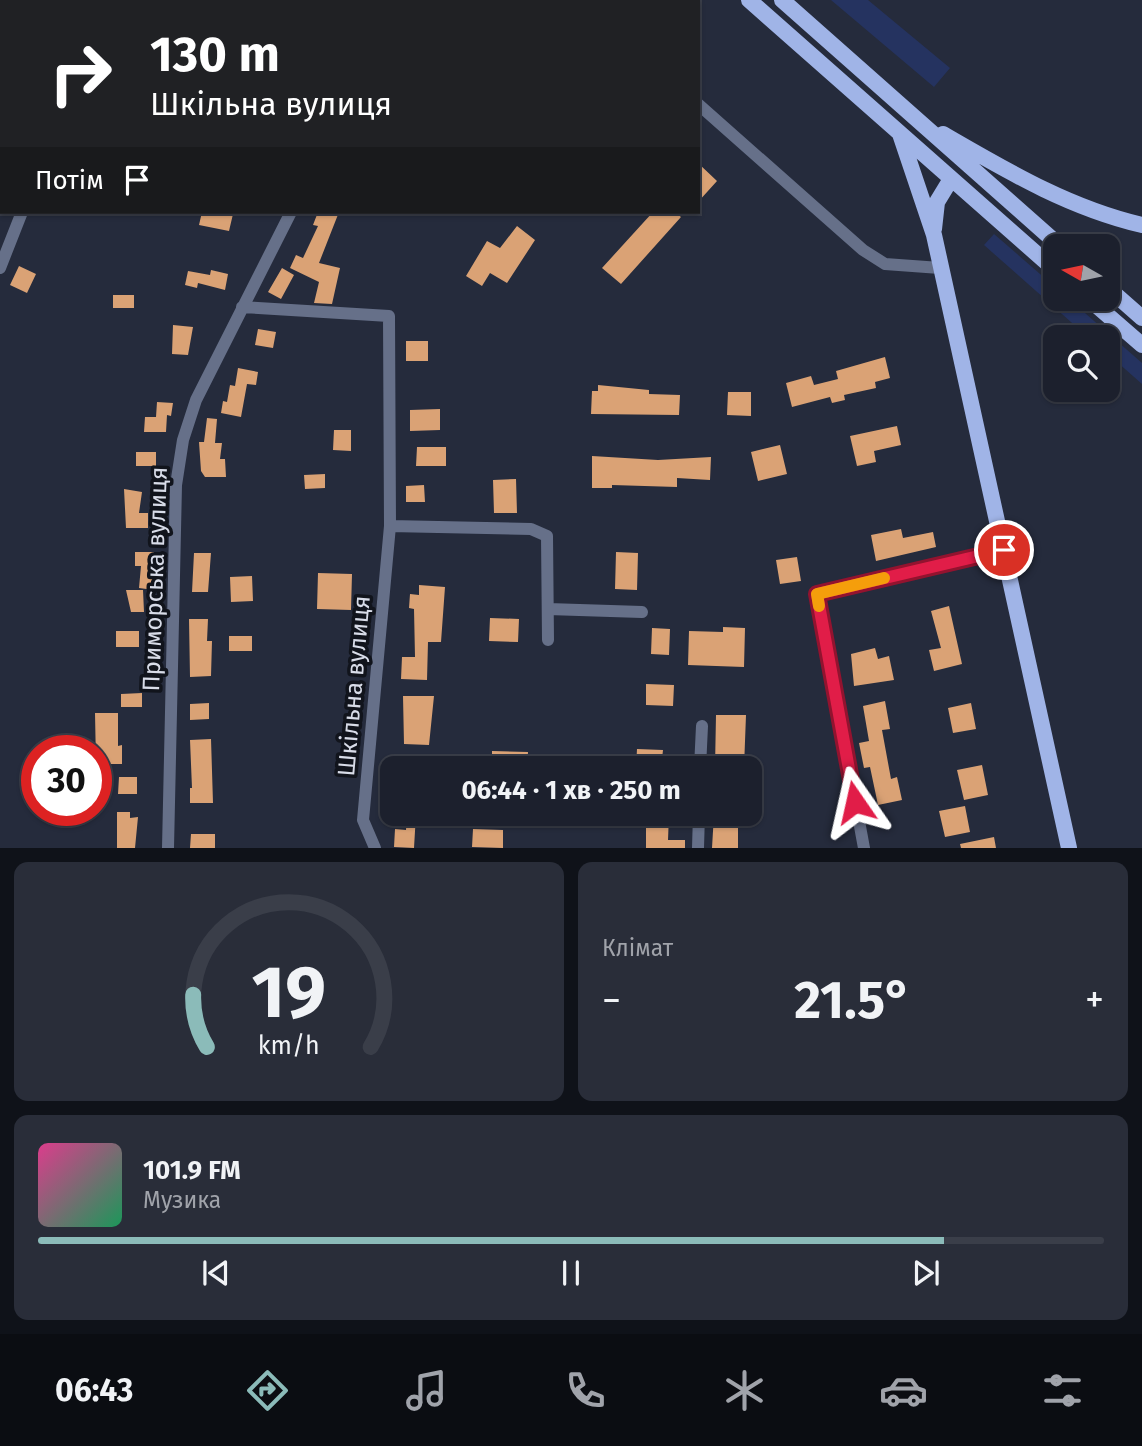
<!DOCTYPE html>
<html lang="uk">
<head>
<meta charset="utf-8">
<style>
  :root { --surface:#1c202d; --page:#292d39; --text:#f1f3f6; --muted:#a0a3aa; --line:#3a3e49; --accent:#8bbbb9 }
  body { margin:0; font-family:"Fira Sans",sans-serif; background:var(--page); color:var(--text); height:100vh; display:flex; flex-direction:column; font-size:26px; white-space:nowrap }
  * { box-sizing:border-box; margin:0 }
  p { font-size:23px; color:var(--muted) }
  .icon { flex:none; width:38px; height:38px; fill:none; stroke:currentColor; stroke-width:2; stroke-linecap:round; stroke-linejoin:round }
  .map { position:relative; height:848px; overflow:hidden }
  .panel { display:flex; flex-direction:column; gap:14px; padding:14px; background:#0f1219; flex:1 }
  .panel>* { flex:none }
  .top-card { position:absolute; left:0px; top:0px; width:700px; height:214px; box-shadow:0 2px 5px #0004,0 0 0 2px var(--line); background:#202124; color:#fff; overflow:hidden }
  .needle { width:46px; rotate:279deg }
  .controls { position:absolute; left:1043px; top:234px; display:grid; gap:14px }
  .controls a { display:grid; place-items:center; width:77px; height:77px; border-radius:14px; background:var(--surface); box-shadow:0 2px 5px #0004,0 0 0 2px var(--line); font-size:35px }
  .speed { position:absolute; left:21px; top:735px; display:flex; gap:14px; font-size:35px; font-weight:700; text-align:center }
  .speed>* { display:grid; place-content:center; width:91px; height:91px; border-radius:50%; background:var(--surface); box-shadow:0 2px 5px #0004,0 0 0 2px var(--line); line-height:1 }
  .speed .limit { border:10px solid #d22; background:#fff; color:#111 }
  .pin { position:absolute; display:grid; place-items:center; width:60px; height:60px; color:#fff; margin:-30px; border:4px solid #fff; border-radius:50%; box-shadow:0 2px 7px #0007 }
  .me { position:absolute; width:77px; margin:-38px; rotate:349deg; stroke-linejoin:round; filter:drop-shadow(0 0 5px #0008) }
  .turn { display:flex; align-items:center; gap:24px; height:147px; padding:0 35px; font-size:32px }
  .turn .icon { width:91px; height:91px; stroke-width:2.5 }
  .turn b { display:block; font-size:49px; line-height:60px }
  .then { display:flex; align-items:center; height:66px; padding:0 35px; background:#0003; gap:14px; font-size:26px }
  .big { font-size:52px; font-weight:700; line-height:1.1 }
  .panel .widget { flex:1; display:flex; flex-direction:column; justify-content:center; gap:10px; min-width:0; padding:0 24px; border-radius:14px; background:var(--page) }
  .panel .dial { align-items:center; gap:0 }
  .dial svg { height:182px; overflow:visible; fill:none; stroke:var(--line); stroke-width:7; stroke-linecap:round; text-anchor:middle }
  .dial text { fill:var(--text); stroke:none }
  .song { display:flex; align-items:center; gap:21px }
  .cover { width:84px; height:84px; border-radius:10px; background:linear-gradient(135deg,hsl(330 70% 55%),hsl(150 70% 35%)) }
  .played { height:7px; border-radius:4px; background:linear-gradient(90deg,var(--accent) 85%,var(--line) 85%) }
  .keys { display:flex; justify-content:space-around; direction:ltr }
  .heat { display:flex; justify-content:space-between; align-items:center; font-size:38px; direction:ltr }
  .panel .tiles { flex:1; display:grid; gap:14px; grid-template-columns:1fr 1fr }
  .widget:last-child { grid-column:span 2 }
  .trip { position:absolute; left:380px; top:756px; width:382px; height:70px; border-radius:14px; background:var(--surface); box-shadow:0 2px 5px #0004,0 0 0 2px var(--line); font-weight:700; line-height:70px; text-align:center }
  .menu { display:flex; height:112px; justify-content:space-around; align-items:center; background:#0b0d12; color:var(--muted) }
  .menu .icon { width:49px; height:49px }
  .menu .current { color:var(--accent) }
  .menu b { font-size:32px; color:var(--text) }
  .map>svg:first-child { display:block }
  .green { fill:#253360 }
  .building { fill:#daa275 }
  .lines { fill:none; stroke-linecap:round; stroke-linejoin:round }
  .minor { stroke:#667089; stroke-width:12 }
  .major { stroke:#a0b4e7; stroke-width:16 }
  .route-casing { stroke:#92132f; stroke-width:18 }
  .route { stroke:#e11d48; stroke-width:12 }
  .slow { stroke:#f59e0b; stroke-width:12 }
  .labels { text-anchor:middle; stroke-width:7; stroke-linejoin:round; paint-order:stroke }
  .street-label { font-size:24px; fill:#d8dce8; stroke:#11141c }
</style>
</head>
<body>
<div class="map">
<svg width="1142" height="848" viewBox="0 0 1142 848">
  <rect width="100%" height="100%" fill="#252b3c"/>
  <path class="green" d="M831 0H868L950 68 934 87Z
    M994 234 1055 287V299H1069L1142 363V384L1108 354V338H1089L984 245Z"/>
  <path class="building" d="M698 163 717 181 698 202Z
    M202 212 233 214 229 231 199 225Z
    M318 212H339L319 263 340 268 332 304 314 303 319 282 290 268 296 255 303 258 318 226 313 225Z
    M653 212H675L681 217 621 284 602 268Z
    M517 226 535 240 507 283 490 273 482 286 466 276 487 241 500 248Z
    M19 266 36 274 27 293 10 285Z
    M282 268 294 275 281 299 268 292Z
    M211 270 228 274 225 290 198 283 197 288 185 285 188 271 210 275Z
    M113 295H134V308H113Z
    M173 325 193 327 188 355 172 354Z
    M258 329 276 332 273 348 255 345Z
    M406 341H428V361H406Z
    M885 357 890 378 875 382 876 388 844 395 845 400 832 403 830 397 792 407 786 383 811 376 814 385 838 379 836 371Z
    M238 368 258 372 256 385 247 384 241 417 221 413 223 401 227 402 230 385 235 386Z
    M598 385 649 390V394L680 395 679 415 591 414 592 391H598Z
    M728 392H751V416L727 415Z
    M157 402 173 403 171 416 167 415 166 432H144L145 417H156Z
    M440 409V430L410 431V410Z
    M207 418 217 419 215 443H222L220 459H225L226 477H205L201 471 199 442H204Z
    M897 426 901 445 874 451 876 462 857 466 850 436Z
    M334 430H351V451L333 450Z
    M780 445 787 474 758 481 751 452Z
    M417 447H446V466H416Z
    M136 452H156V466H136Z
    M592 456 658 460 711 457 710 480 677 478V487L612 485V488H592Z
    M325 474V488L305 489 304 475Z
    M516 479 517 513H494L493 480Z
    M424 485 425 502H406V486Z
    M124 489 142 492 139 513H148V528H126Z
    M901 529 903 538 933 532 936 547 876 561 871 535Z
    M135 552H154V590L139 588 141 566H135Z
    M616 552 638 553 637 590 615 589Z
    M194 553H211L208 592H192Z
    M797 557 801 581 780 584 776 560Z
    M318 573 352 574 351 610 317 609Z
    M252 576 253 601 231 602 230 577Z
    M419 585 445 587 441 642H428L427 680 401 679 402 657H415L414 609 409 608 410 594 419 595Z
    M126 590H143L144 612H131Z
    M949 606 962 664 934 671 929 650 941 648 931 611Z
    M490 618 519 619 518 642 489 641Z
    M189 619H208L207 641H212L211 676 190 677Z
    M723 627 745 628 744 667 688 665 689 631 723 632Z
    M652 628 670 629 669 655 651 654Z
    M116 631H139V647H116Z
    M229 636H252V651H229Z
    M875 648 878 659 889 656 894 680 854 686 851 654Z
    M646 684 674 685 673 706 646 705Z
    M142 693V707H121V694Z
    M403 696H434L429 745 404 744Z
    M885 701 890 729 882 730 891 779 897 777 902 800 878 805 870 767 864 768 859 743 869 741 863 706Z
    M209 703V719L190 720V704Z
    M971 703 976 729 953 733 948 708Z
    M95 713H118V746L122 745V764H96Z
    M716 715H746L744 768H715Z
    M211 739 213 803H190V788H192L190 740Z
    M637 749 663 750 662 759 676 760V768H636Z
    M492 751 528 752 527 768H492Z
    M982 765 988 795 964 800 957 770Z
    M119 777H137V794H118Z
    M965 806 970 832 945 837 939 811Z
    M117 812H130V818L138 817 135 848H117Z
    M407 814H416L414 848 394 847 395 829 406 830Z
    M646 814H669L668 840H685V848H646Z
    M714 814H748V826H738V848H712Z
    M473 829 503 830V848L472 847Z
    M191 834H215V848H190Z
    M994 837 996 848H961L960 844Z"/>
  <g class="lines">
    <path class="minor" d="M117 2 118 0
      M400 2 401 0
      M698 104 863 250 885 264 940 268
      M0 268 22 212
      M242 307 389 316 390 526 363 820 375 848
      M390 526 531 529 547 536 548 640
      M548 609 642 612
      M700 768 702 726
      M168 848 176 485 183 440 196 400 291 212
      M698 848 699 814
      M864 848 817 594 1004 549"/>
    <path class="major" d="M749 0 1055 270
      M782 0 1061 247
      M900 134 934 235 1069 848
      M943 134C1007 171 1069 208 1142 225
      M934 229 937 202 951 179
      M1108 288 1142 318
      M1089 299 1142 345"/>
  </g>
  <g class="lines">
    <defs>
      <path id="route" d="M855 802 817 594 1004 550"/>
    </defs>
    <use href="#route" class="route-casing"/>
    <use href="#route" class="route"/>
    <path class="slow" d="M819 606 817 594 884 578"/>
  </g>
  <g class="labels">
    <g class="street-label">
      <text transform="translate(155 579) rotate(-88)" y="8">Приморська вулиця</text>
      <text transform="translate(354 686) rotate(-85)" y="8">Шкільна вулиця</text>
    </g>
  </g>
</svg>
<div class="controls">
<a><svg class="needle" viewBox="-14 -14 28 28"><path d="M0-13l5 13h-10z" fill="#e53935"/><path d="M0 13l5-13h-10z" fill="#a0a3aa"/></svg></a>
<a><svg class="icon" aria-label="search" viewBox="0 0 24 24"><circle cx="10" cy="10" r="6"/><path d="M15 15l6 6"/></svg></a>
</div>
<div class="speed"><div class="limit">30</div></div>
<div class="pin" style="left:1004px;top:550px;background:#d93025"><svg class="icon" aria-label="arrive" viewBox="0 0 24 24"><path d="M6 21V4h12l-3 4 3 4H6"/></svg></div>
<svg class="me" style="left:855px;top:802px" viewBox="-20 -20 40 40"><path d="M0-17L14 15 0 8-14 15z" fill="#e11d48" stroke="#fff" stroke-width="4"/></svg>
<div class="trip">06:44 · 1 хв · 250 m</div>
<div class="top-card">
<div class="turn"><svg class="icon" aria-label="right" viewBox="0 0 24 24"><path d="M7 20v-9h11M14 6l5 5-5 5"/></svg><div><b>130 m</b>Шкільна вулиця</div></div>
<div class="then">Потім<svg class="icon" aria-label="arrive" viewBox="0 0 24 24"><path d="M6 21V4h12l-3 4 3 4H6"/></svg></div>
</div>
</div>
<section class="panel">
<div class="tiles">
<div class="widget dial"><svg viewBox="0 0 100 80">
<path d="M14 69A42 42 0 1 1 86 69"/>
<path d="M14 69A42 42 0 0 1 8 46" stroke="#8bbbb9"/>
<text x="50" y="56" font-size="32" font-weight="700">19</text>
<text x="50" y="72" font-size="11">km/h</text>
</svg></div>
<div class="widget"><p>Клімат</p>
<div class="heat"><a>−</a><b class="big">21.5°</b><a>+</a></div>
</div>
<div class="widget">
<div class="song"><i class="cover"></i><div><b>101.9 FM</b><p>Музика</p></div></div>
<div class="played"></div>
<div class="keys"><svg class="icon" aria-label="previous" viewBox="0 0 24 24"><path d="M18 5L8 12l10 7zM5 5v14"/></svg><svg class="icon" aria-label="pause" viewBox="0 0 24 24"><path d="M8 5v14M16 5v14"/></svg><svg class="icon" aria-label="next" viewBox="0 0 24 24"><path d="M6 5l10 7-10 7zM19 5v14"/></svg></div>
</div>
</div>
</section>
<nav class="menu">
<b>06:43</b>
<svg class="icon current" aria-label="directions" viewBox="0 0 24 24"><path d="M12 3l9 9-9 9-9-9zM9 14v-3h6M13 9l2 2-2 2"/></svg>
<svg class="icon" aria-label="music" viewBox="0 0 24 24"><path d="M9 18V5l10-2v13"/><circle cx="6" cy="18" r="3"/><circle cx="16" cy="16" r="3"/></svg>
<svg class="icon" aria-label="phone" viewBox="0 0 24 24"><path d="M5 4h4l2 5-3 2q2 4 5 5l2-3 5 2v4C11 20 4 13 5 4z"/></svg>
<svg class="icon" aria-label="climate" viewBox="0 0 24 24"><path d="M12 3v18M4 7l16 10M4 17L20 7"/></svg>
<svg class="icon" aria-label="car" viewBox="0 0 24 24"><path d="M5 17H2v-5l4-1 3-4h7l3 4 3 1v5h-3M9 17h6M6 11h13"/><circle cx="7" cy="17" r="2"/><circle cx="17" cy="17" r="2"/></svg>
<svg class="icon" aria-label="filters" viewBox="0 0 24 24"><path d="M4 7h16M4 17h16"/><circle cx="9" cy="7" r="2"/><circle cx="15" cy="17" r="2"/></svg>
</nav>
</body>
</html>
